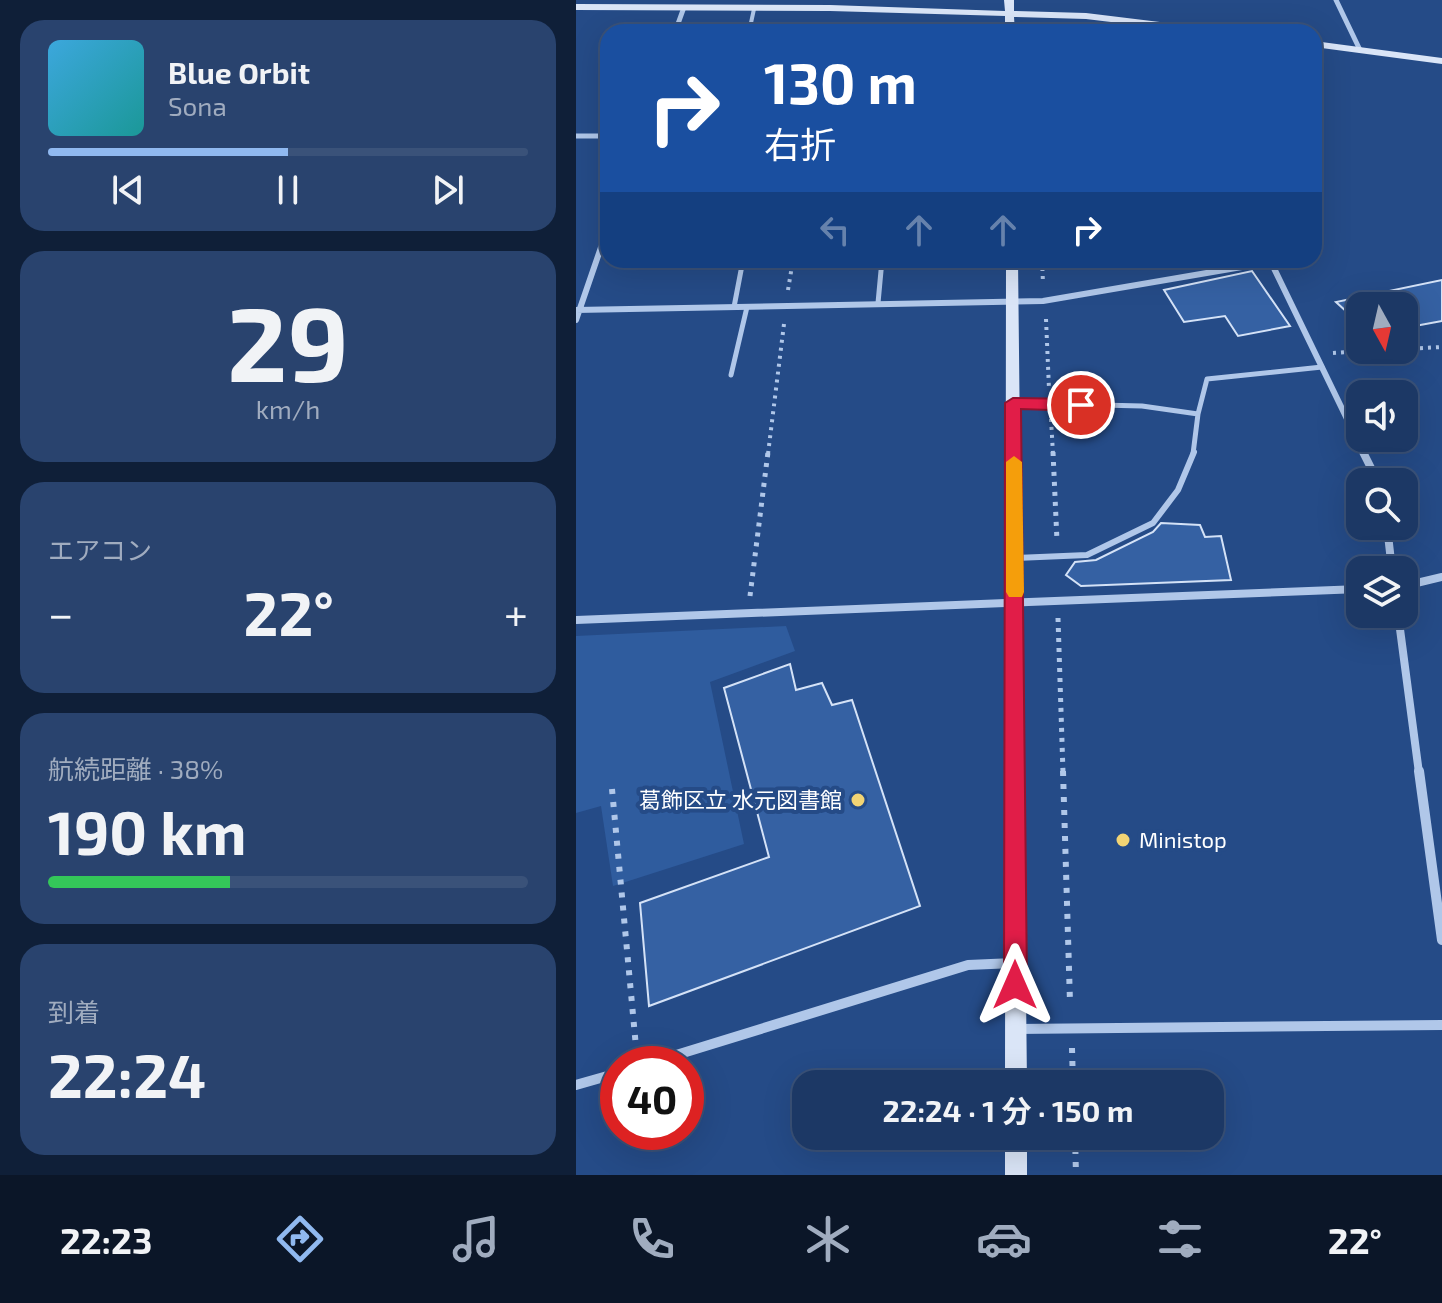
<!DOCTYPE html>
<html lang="ja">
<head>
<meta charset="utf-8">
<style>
  :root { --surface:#1c3865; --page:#29436e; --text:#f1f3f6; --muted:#a0acbf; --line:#3a5279; --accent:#90b9f0 }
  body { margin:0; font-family:"Exo 2","Noto Sans JP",sans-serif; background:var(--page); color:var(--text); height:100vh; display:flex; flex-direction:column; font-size:30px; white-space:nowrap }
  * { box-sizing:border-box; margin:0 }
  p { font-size:26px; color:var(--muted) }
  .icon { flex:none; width:44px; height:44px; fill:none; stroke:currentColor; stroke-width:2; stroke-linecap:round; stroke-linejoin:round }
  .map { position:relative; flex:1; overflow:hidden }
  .sheet { display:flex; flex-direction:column; gap:20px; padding:20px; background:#0f1f38; width:576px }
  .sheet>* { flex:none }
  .hud { position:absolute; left:24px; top:24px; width:722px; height:244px; border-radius:24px; box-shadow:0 8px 32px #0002,0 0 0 2px var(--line); background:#1a4fa0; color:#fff; overflow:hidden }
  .needle { width:52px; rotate:172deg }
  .controls { position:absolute; left:770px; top:292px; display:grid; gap:16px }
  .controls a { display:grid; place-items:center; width:72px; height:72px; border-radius:16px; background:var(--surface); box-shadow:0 8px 32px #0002,0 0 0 2px var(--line); font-size:40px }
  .speed { position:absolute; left:24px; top:1046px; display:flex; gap:16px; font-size:40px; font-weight:700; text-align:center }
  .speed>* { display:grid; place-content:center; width:104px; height:104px; border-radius:50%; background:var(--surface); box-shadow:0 8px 32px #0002,0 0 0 2px var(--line); line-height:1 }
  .speed .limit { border:12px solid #d22; background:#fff; color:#111 }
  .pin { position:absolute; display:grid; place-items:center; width:68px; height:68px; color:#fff; margin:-34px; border:4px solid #fff; border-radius:50%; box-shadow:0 2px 8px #0007 }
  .me { position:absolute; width:88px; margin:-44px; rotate:0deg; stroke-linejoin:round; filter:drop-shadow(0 0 6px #0008) }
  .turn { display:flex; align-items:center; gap:28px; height:168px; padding:0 32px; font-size:36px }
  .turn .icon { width:104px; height:104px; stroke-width:2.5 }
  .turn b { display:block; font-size:56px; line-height:68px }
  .lanes { display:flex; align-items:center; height:76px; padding:0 32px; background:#0003; justify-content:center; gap:40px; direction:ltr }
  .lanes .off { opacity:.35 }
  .big { font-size:60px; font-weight:700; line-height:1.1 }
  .sheet .card { flex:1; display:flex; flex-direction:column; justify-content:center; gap:12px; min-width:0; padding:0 28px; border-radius:24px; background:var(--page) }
  .sheet .dial { align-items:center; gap:0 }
  .dial b { font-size:104px; line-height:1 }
  .song { display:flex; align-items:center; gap:24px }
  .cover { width:96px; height:96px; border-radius:12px; background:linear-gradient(135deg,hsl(200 70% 55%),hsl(180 70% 35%)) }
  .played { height:8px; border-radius:4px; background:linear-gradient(90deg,var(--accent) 50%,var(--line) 50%) }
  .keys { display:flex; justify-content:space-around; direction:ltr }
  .heat { display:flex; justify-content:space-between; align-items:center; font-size:44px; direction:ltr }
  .charge { height:12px; border-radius:6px; background:linear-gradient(90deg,#34c759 38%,var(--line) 0) }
  .trip { position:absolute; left:216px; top:1070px; width:432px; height:80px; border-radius:24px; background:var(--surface); box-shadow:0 8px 32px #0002,0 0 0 2px var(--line); font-weight:700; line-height:80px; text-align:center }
  .tabs { display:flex; height:128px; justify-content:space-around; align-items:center; background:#0b1628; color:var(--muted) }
  .tabs .icon { width:56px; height:56px }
  .tabs .current { color:var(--accent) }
  .tabs b { font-size:36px; color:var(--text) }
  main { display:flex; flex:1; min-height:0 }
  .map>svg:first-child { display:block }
  .green { fill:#2f5c9e }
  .building { fill:#3561a3; stroke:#d4e2f7; stroke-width:2 }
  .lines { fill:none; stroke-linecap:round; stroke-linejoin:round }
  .path-far2 { stroke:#b0c7e9; stroke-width:4; stroke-dasharray:3 5; stroke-linecap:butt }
  .path-far1 { stroke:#b0c7e9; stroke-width:5; stroke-dasharray:4 6; stroke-linecap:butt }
  .path { stroke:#b0c7e9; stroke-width:6; stroke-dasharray:5 8; stroke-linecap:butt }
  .lane-far2 { stroke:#b0c7e9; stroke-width:4 }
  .lane-far1 { stroke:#b0c7e9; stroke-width:5 }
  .lane { stroke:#b0c7e9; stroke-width:6 }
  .street-far3 { stroke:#b0c7e9; stroke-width:5 }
  .street-far2 { stroke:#b0c7e9; stroke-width:6 }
  .street-far1 { stroke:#b0c7e9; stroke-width:8 }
  .street { stroke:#b0c7e9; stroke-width:10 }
  .secondary { fill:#dae5f7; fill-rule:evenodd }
  .route { fill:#e11d48; stroke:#92132f; stroke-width:2 }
  .slow { fill:#f59e0b }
  .poi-dot { fill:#f2d474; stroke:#254b87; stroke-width:3 }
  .labels { text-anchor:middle; stroke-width:8; stroke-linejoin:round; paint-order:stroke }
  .poi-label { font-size:22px; fill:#fff; stroke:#254b87; text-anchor:end }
</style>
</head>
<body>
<main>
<section class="sheet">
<div class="card">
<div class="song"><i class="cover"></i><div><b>Blue Orbit</b><p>Sona</p></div></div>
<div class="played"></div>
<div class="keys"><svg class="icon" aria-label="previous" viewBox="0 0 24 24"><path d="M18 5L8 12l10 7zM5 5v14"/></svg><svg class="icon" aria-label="pause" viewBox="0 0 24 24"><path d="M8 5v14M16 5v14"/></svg><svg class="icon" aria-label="next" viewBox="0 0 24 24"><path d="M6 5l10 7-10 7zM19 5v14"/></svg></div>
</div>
<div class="card dial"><b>29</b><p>km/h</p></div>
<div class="card"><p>エアコン</p>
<div class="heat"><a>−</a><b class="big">22°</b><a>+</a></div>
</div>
<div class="card"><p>航続距離 · 38%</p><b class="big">190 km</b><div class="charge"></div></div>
<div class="card"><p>到着</p><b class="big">22:24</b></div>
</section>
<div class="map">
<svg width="866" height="1175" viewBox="0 0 866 1175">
  <rect width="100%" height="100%" fill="#254b87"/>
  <path class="green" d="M210 626 219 651 134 682 168 844 37 886 25 806 0 813V636Z"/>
  <path class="building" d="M676 271 714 326 662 336 649 316 608 322 588 290Z
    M866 280V321L828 328V306H784V324L760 302Z
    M585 523 624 525 629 537 645 536 655 580 505 586 490 575 499 562 520 560 577 532Z
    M214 664 220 690 246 683 256 705 276 700 344 906 73 1006 64 903 193 857 148 688Z"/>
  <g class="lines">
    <path class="path-far2" d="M466 260 467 283
      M212 290 217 260
      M470 319 473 389
      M828 349 866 347
      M757 353 801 350
      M475 419 477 454
      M192 454 208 324"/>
    <path class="path-far1" d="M477 452 481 541
      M174 596 192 452
      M482 618 487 773"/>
    <path class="path" d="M487 771 494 1002
      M36 789 60 1047
      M496 1048 497 1084
      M499 1136 500 1175"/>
    <path class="lane-far2" d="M173 32 178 9"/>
    <path class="lane-far1" d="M302 303 306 260
      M158 307 167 260
      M155 375 171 307
      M438 403 566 406 622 414
      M617 454 622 414 631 379 746 367"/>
    <path class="lane" d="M440 558 511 555 577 523 602 490 618 452"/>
    <path class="street-far3" d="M760 0 784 50
      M99 32 107 10
      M0 136H32"/>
    <path class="street-far2" d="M694 260 788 454
      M0 310 467 301 695 262
      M0 320 32 227"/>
    <path class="street-far1" d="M787 452 802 482
      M811 526 816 570
      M828 586 866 577
      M822 614 843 773
      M0 620 784 589"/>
    <path class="street" d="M843 771 866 940
      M440 1029 866 1025
      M71 1064 392 965 438 963
      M0 1085 42 1073"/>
    <path class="secondary" d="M428 0H438V11L510 13 641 29 646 32H618L510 19 438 17 439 32H429V16L254 11 0 10V4L254 5 429 11Z
      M738 41 866 58V64L738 47Z
      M430 260H442L451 1084H429Z
      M429 1136H451V1175H429Z"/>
  </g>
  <path class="route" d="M437 398 505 399 513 405 505 411 445 409 451 985 448 993 439 996 431 993 428 985 429 403Z"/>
  <path class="slow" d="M438 456 446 462 448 592 446 597H433L430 592V462Z"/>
  <g class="poi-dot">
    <circle cx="282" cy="800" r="8"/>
    <circle cx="547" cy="840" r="8"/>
  </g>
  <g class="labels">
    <g class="poi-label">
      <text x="266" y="808">葛飾区立 水元図書館</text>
      <text x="563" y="848" text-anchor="start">Ministop</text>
    </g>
  </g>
</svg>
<div class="controls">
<a><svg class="needle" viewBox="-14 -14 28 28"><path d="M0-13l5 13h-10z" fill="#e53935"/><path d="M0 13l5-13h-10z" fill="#a0acbf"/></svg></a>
<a><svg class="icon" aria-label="sound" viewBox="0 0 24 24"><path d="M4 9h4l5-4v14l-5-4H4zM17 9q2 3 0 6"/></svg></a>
<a><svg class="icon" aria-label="search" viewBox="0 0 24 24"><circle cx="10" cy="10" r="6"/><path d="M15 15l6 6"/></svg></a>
<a><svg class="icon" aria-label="layers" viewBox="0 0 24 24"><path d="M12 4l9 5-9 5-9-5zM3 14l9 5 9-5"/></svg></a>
</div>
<div class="speed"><div class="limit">40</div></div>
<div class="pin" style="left:505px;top:405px;background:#d93025"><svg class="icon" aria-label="arrive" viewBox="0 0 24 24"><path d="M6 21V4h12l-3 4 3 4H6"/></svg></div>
<svg class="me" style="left:439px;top:985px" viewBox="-20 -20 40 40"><path d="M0-17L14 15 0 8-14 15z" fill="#e11d48" stroke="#fff" stroke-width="4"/></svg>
<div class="trip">22:24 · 1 分 · 150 m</div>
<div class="hud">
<div class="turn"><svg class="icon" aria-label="right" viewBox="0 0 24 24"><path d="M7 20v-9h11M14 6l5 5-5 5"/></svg><div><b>130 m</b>右折</div></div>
<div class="lanes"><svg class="icon off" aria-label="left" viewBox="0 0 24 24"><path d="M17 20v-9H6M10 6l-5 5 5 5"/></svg><svg class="icon off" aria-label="ahead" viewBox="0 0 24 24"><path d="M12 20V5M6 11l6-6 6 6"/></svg><svg class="icon off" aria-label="ahead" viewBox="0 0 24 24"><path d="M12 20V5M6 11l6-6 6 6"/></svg><svg class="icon" aria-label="right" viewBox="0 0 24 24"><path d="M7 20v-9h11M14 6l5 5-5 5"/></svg></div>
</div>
</div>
</main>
<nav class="tabs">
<b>22:23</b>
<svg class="icon current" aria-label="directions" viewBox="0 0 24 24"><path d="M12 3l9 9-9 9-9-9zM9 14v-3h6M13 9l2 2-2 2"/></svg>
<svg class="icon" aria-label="music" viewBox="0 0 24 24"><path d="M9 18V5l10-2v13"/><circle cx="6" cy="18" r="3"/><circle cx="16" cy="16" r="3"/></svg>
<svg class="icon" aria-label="phone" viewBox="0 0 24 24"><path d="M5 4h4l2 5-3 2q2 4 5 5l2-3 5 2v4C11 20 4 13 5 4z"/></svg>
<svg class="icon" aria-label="climate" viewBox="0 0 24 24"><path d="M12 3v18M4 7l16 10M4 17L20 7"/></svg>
<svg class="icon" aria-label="car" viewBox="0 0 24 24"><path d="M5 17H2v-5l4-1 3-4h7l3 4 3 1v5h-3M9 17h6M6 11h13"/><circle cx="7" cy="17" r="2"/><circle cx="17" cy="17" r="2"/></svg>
<svg class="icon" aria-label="filters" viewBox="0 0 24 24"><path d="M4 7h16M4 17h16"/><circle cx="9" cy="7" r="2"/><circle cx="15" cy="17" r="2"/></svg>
<b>22°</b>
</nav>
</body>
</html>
